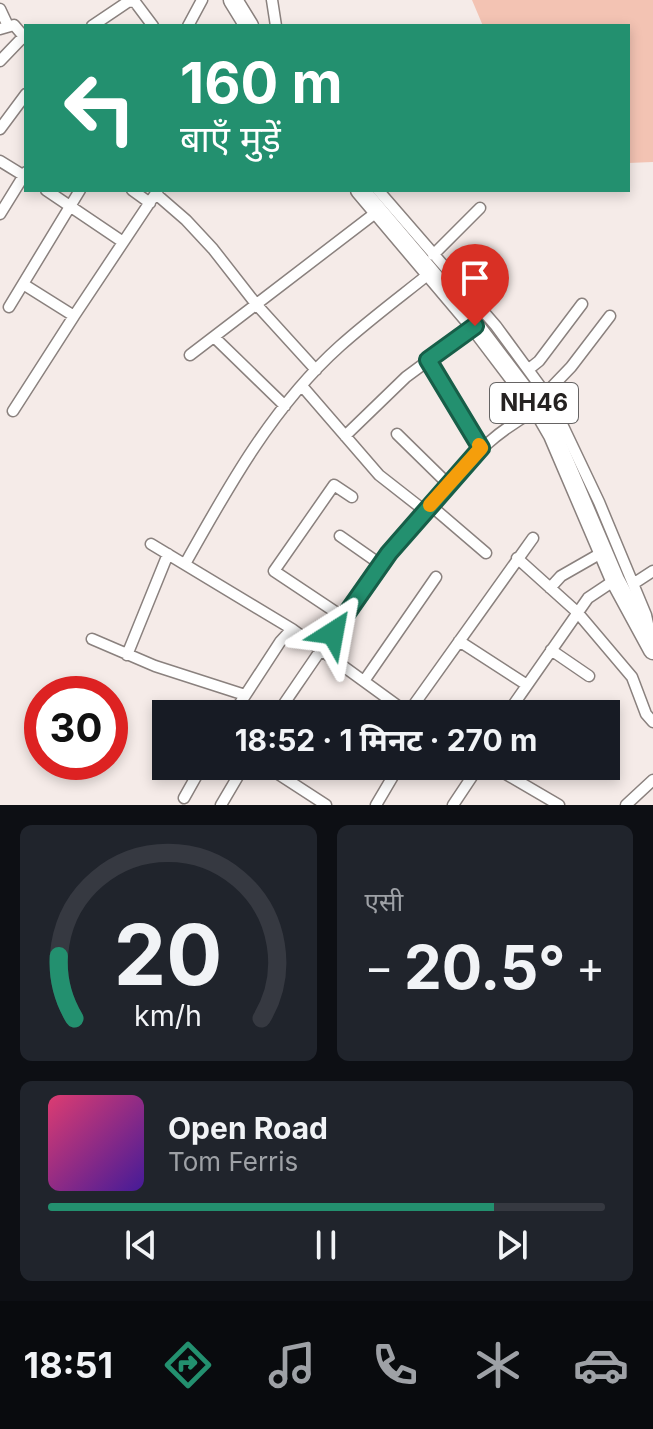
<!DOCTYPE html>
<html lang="hi">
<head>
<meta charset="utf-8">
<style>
  :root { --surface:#171b24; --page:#20242c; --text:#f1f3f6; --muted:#9ea1a6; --line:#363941; --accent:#23906f }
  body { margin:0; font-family:Inter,"Noto Sans Devanagari",sans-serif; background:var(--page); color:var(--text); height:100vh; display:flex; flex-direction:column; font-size:30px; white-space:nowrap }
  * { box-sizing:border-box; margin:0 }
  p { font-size:26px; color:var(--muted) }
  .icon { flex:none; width:44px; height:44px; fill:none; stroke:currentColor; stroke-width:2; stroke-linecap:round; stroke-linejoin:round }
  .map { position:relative; height:805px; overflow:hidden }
  .sheet { display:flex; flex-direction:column; gap:20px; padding:20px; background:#0d0f14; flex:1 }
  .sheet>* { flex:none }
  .banner { position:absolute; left:24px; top:24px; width:606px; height:168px; border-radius:0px; box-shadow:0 4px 12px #0003; background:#23906f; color:#fff; overflow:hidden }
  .speed { position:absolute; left:24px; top:676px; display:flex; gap:16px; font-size:40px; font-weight:700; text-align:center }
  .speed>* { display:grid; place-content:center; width:104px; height:104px; border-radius:50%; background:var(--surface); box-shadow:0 4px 12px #0003; line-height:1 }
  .speed .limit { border:12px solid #d22; background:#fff; color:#111 }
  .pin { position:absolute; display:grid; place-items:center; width:68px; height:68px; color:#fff; margin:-82px -34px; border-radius:50% 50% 50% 0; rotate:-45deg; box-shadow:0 0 8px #0007 }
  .pin .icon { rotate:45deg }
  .me { position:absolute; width:88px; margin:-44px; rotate:34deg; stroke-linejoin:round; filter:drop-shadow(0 0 6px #0008) }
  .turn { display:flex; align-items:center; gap:28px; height:168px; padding:0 24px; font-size:36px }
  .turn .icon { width:104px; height:104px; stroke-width:2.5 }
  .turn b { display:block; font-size:56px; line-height:68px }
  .big { font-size:60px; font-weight:700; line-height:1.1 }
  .sheet .card { flex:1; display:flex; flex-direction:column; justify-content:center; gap:12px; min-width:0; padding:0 28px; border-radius:12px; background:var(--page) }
  .sheet .dial { align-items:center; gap:0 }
  .dial svg { height:208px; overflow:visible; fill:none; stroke:var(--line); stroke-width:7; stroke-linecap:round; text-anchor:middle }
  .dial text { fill:var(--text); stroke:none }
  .song { display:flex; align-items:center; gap:24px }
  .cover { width:96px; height:96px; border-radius:12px; background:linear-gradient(135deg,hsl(340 70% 55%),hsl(260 70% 35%)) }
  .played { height:8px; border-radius:4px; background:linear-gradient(90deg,var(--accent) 80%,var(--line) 80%) }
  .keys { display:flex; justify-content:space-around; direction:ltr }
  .heat { display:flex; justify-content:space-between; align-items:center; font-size:44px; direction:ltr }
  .sheet .tiles { flex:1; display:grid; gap:20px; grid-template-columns:1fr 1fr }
  .card:last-child { grid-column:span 2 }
  .trip { position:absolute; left:152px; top:700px; width:468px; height:80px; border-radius:0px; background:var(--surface); box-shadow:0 4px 12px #0003; font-weight:700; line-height:80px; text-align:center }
  .dock { display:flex; height:128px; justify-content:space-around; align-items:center; background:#090b0e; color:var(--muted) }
  .dock .icon { width:56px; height:56px }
  .dock .on { color:var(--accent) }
  .dock b { font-size:36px; color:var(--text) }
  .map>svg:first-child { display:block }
  .green { fill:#f3c3b3 }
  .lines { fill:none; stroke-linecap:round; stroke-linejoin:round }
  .street-casing { stroke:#8a817e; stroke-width:13 }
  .highway-casing { stroke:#8a817e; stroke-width:21 }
  .street { stroke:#fff; stroke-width:10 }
  .highway { stroke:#fff; stroke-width:18 }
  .route-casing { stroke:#175e48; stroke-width:20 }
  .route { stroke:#23906f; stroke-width:14 }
  .slow { stroke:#f59e0b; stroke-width:14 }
  .labels { text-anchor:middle; stroke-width:6; stroke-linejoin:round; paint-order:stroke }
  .shield { fill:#fff; stroke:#666464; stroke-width:2 }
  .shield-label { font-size:24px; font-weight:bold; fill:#252221 }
</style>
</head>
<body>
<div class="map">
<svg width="653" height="805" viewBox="0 0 653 805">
  <rect width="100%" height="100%" fill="#f5ebe8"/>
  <path class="green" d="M472 0H653V162L628 163V26H483Z"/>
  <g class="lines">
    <defs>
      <path id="street" d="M272 0 276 26
        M0 9 8 26
        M92 26 129 1 135 2 153 26
        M188 26 202 0
        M0 29 14 25 26 39
        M0 61 24 36
        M0 129 26 94
        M0 161 26 177
        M46 190 123 242
        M132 190 150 203
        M378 190 496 326 551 401 599 502 646 615 650 633
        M156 194 186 220 213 249 256 304 316 370
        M0 214 26 172
        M433 255 480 208
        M9 307 80 190
        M74 316 158 190
        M214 337 285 406
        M190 355 378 211
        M428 360 481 448
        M529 369 539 361 582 304
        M302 386 379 475 425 511
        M546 393 571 367 610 316
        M13 411 74 316 23 284
        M397 434 448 484
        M345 436 406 377 475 326
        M430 505 486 553
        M340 536 380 564
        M151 544 292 629 409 714
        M517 558 577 612 632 677 646 714 653 722
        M185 564C228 487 273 406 340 346 369 320 400 297 430 273
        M633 584 653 571
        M550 588 561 576 603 552
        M343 617 274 571 334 485 352 497
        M92 639 155 666 245 695
        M459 641 527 685
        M551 650 589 676
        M127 655 168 554
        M364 681 436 577
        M454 708 464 714
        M408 713 533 538
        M233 714 280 642 292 629
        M277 714C327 641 375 568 433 501 469 461 489 435 538 409
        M507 714 588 598 615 580
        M266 766 326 805
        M492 766 559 805
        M184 798 202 766
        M221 805 244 766
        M376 805 399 766
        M453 805 479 766
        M626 805 653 780"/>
      <path id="highway" d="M233 0 249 26
        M360 190 475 326 538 409 553 435 615 580 653 650"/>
    </defs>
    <use href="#street" class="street-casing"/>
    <use href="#highway" class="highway-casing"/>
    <use href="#street" class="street"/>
    <use href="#highway" class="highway"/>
  </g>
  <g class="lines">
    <defs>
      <path id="route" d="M333 633 389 553 481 448 428 360 475 326"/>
    </defs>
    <use href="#route" class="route-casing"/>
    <use href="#route" class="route"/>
    <path class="slow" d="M430 505 481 448 479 445"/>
  </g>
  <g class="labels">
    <rect class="shield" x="490" y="383" width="88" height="40" rx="6"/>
    <g class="shield-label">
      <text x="534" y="411">NH46</text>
    </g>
  </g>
</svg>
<div class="speed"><div class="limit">30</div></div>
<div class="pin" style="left:475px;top:326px;background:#d93025"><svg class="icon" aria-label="arrive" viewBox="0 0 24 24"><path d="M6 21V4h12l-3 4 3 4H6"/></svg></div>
<svg class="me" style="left:333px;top:633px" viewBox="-20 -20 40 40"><path d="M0-17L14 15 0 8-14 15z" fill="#23906f" stroke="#fff" stroke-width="4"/></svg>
<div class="trip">18:52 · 1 मिनट · 270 m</div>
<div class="banner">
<div class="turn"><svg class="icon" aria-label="left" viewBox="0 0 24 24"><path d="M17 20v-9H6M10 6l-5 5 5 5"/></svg><div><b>160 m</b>बाएँ मुड़ें</div></div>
</div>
</div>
<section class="sheet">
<div class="tiles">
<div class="card dial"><svg viewBox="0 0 100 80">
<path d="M14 69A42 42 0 1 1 86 69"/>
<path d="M14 69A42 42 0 0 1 8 45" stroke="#23906f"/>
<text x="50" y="56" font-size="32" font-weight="700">20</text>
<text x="50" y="72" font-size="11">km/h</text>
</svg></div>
<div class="card"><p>एसी</p>
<div class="heat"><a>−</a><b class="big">20.5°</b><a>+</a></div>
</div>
<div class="card">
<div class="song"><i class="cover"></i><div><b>Open Road</b><p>Tom Ferris</p></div></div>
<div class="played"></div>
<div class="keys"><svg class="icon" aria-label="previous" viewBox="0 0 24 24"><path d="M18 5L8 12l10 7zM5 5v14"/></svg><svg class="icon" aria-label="pause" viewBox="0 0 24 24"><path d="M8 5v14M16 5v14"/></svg><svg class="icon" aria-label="next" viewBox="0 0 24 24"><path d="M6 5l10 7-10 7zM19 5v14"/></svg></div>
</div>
</div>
</section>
<nav class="dock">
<b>18:51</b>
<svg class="icon on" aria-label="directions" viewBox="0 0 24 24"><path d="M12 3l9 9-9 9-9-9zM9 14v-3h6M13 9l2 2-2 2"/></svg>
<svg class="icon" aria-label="music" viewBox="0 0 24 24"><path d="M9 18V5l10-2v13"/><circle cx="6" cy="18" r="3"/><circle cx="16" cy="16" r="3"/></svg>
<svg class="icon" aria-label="phone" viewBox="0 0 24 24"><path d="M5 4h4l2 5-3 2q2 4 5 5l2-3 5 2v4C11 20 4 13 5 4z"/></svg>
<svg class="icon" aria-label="climate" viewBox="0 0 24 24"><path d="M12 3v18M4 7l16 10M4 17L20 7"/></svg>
<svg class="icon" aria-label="car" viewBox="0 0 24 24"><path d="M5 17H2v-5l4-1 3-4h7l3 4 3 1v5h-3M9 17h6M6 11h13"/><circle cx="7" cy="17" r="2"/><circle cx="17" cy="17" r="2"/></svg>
</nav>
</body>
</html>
